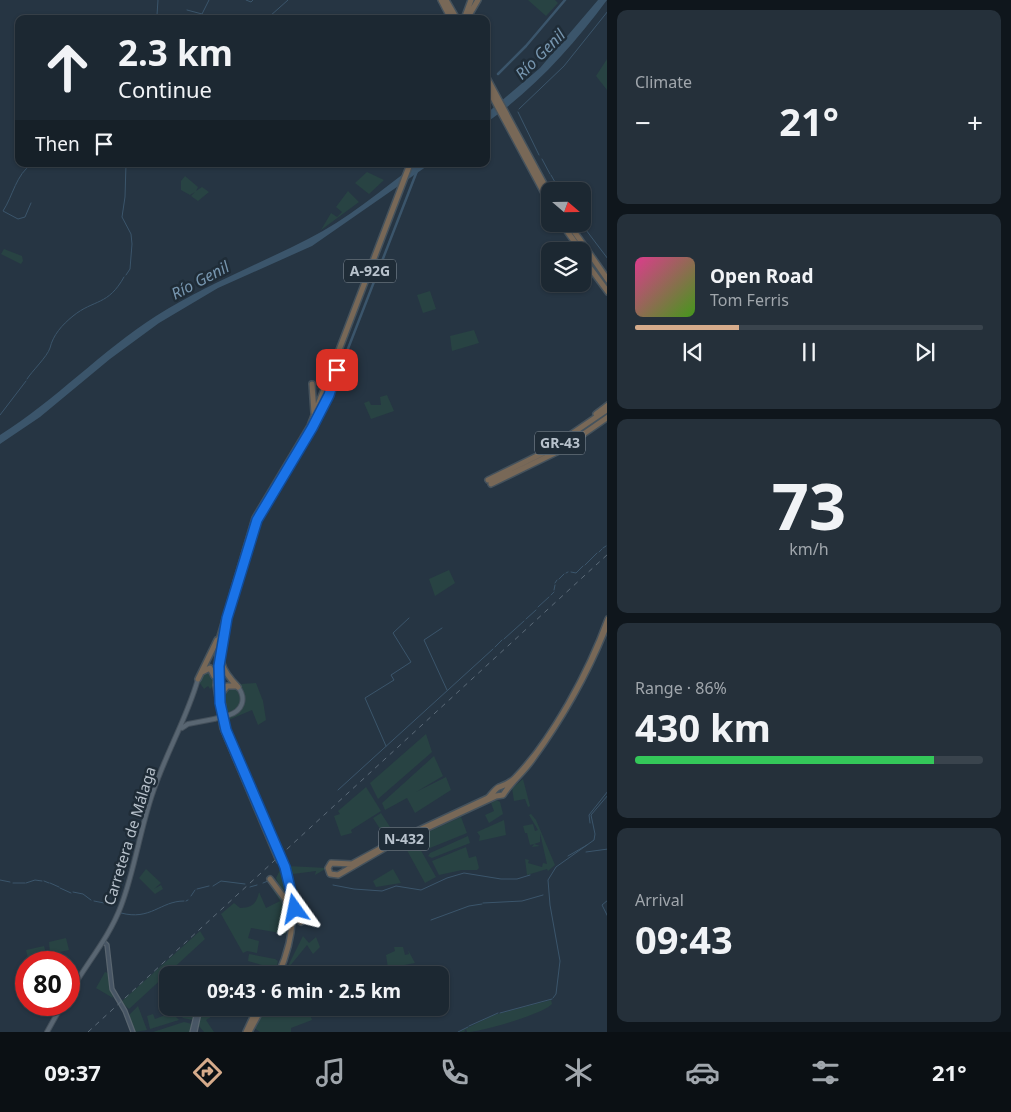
<!DOCTYPE html>
<html lang="en">
<head>
<meta charset="utf-8">
<style>
  :root { --surface:#1c2832; --page:#25303a; --text:#f1f3f6; --muted:#a0a6ac; --line:#3a444d; --accent:#d6ab8b }
  body { margin:0; font-family:"Noto Sans",sans-serif; background:var(--page); color:var(--text); height:100vh; display:flex; flex-direction:column; font-size:19px; white-space:nowrap }
  * { box-sizing:border-box; margin:0 }
  p { font-size:16px; color:var(--muted) }
  .icon { flex:none; width:28px; height:28px; fill:none; stroke:currentColor; stroke-width:2; stroke-linecap:round; stroke-linejoin:round }
  .map { position:relative; flex:1; overflow:hidden }
  .sheet { display:flex; flex-direction:column; gap:10px; padding:10px; background:#0f161c; width:404px }
  .sheet>* { flex:none }
  .top-card { position:absolute; left:15px; top:15px; width:475px; height:152px; border-radius:10px; box-shadow:0 1px 4px #0004,0 0 0 1px var(--line); background:#1c2832; color:var(--text); overflow:hidden }
  .needle { width:32px; rotate:110deg }
  .fabs { position:absolute; left:541px; top:182px; display:grid; gap:10px }
  .fabs a { display:grid; place-items:center; width:50px; height:50px; border-radius:10px; background:var(--surface); box-shadow:0 1px 4px #0004,0 0 0 1px var(--line); font-size:25px }
  .speed { position:absolute; left:15px; top:951px; display:flex; gap:10px; font-size:25px; font-weight:700; text-align:center }
  .speed>* { display:grid; place-content:center; width:65px; height:65px; border-radius:50%; background:var(--surface); box-shadow:0 1px 4px #0004,0 0 0 1px var(--line); line-height:1 }
  .speed .limit { border:8px solid #d22; background:#fff; color:#111 }
  .pin { position:absolute; display:grid; place-items:center; width:42px; height:42px; color:#fff; margin:-21px; border-radius:10px; box-shadow:0 2px 8px #0006 }
  .me { position:absolute; width:55px; margin:-28px; rotate:348deg; stroke-linejoin:round; filter:drop-shadow(0 0 4px #0008) }
  .turn { display:flex; align-items:center; gap:18px; height:105px; padding:0 20px; font-size:22px }
  .turn .icon { width:65px; height:65px; stroke-width:2.5 }
  .turn b { display:block; font-size:35px; line-height:42px }
  .then { display:flex; align-items:center; height:48px; padding:0 20px; background:#0003; gap:10px; font-size:19px }
  .big { font-size:38px; font-weight:700; line-height:1.1 }
  .sheet .widget { flex:1; display:flex; flex-direction:column; justify-content:center; gap:8px; min-width:0; padding:0 18px; border-radius:10px; background:var(--page) }
  .sheet .dial { align-items:center; gap:0 }
  .dial b { font-size:65px; line-height:1 }
  .song { display:flex; align-items:center; gap:15px }
  .cover { width:60px; height:60px; border-radius:8px; background:linear-gradient(135deg,hsl(330 70% 55%),hsl(100 70% 35%)) }
  .played { height:5px; border-radius:2px; background:linear-gradient(90deg,var(--accent) 30%,var(--line) 30%) }
  .keys { display:flex; justify-content:space-around; direction:ltr }
  .heat { display:flex; justify-content:space-between; align-items:center; font-size:28px; direction:ltr }
  .charge { height:8px; border-radius:4px; background:linear-gradient(90deg,#34c759 86%,var(--line) 0) }
  .trip { position:absolute; left:159px; top:966px; width:290px; height:50px; border-radius:10px; background:var(--surface); box-shadow:0 1px 4px #0004,0 0 0 1px var(--line); font-weight:700; line-height:50px; text-align:center }
  .tab-bar { display:flex; height:80px; justify-content:space-around; align-items:center; background:#0b1014; color:var(--muted) }
  .tab-bar .icon { width:35px; height:35px }
  .tab-bar .active { color:var(--accent) }
  .tab-bar b { font-size:22px; color:var(--text) }
  main { display:flex; flex:1; min-height:0 }
  .map>svg:first-child { display:block }
  .green { fill:#284343 }
  .water { fill:#3b556b }
  .lines { fill:none; stroke-linecap:round; stroke-linejoin:round }
  .stream { stroke:#3b556b; stroke-width:1 }
  .canal { stroke:#3b556b; stroke-width:2.5 }
  .secondary-casing { stroke:#59656f; stroke-width:5.5 }
  .primary-casing { stroke:#44505b; stroke-width:6 }
  .highway-casing { stroke:#45525c; stroke-width:8 }
  .secondary { stroke:#485665; stroke-width:3 }
  .primary { stroke:#596672; stroke-width:4 }
  .highway { stroke:#786857; stroke-width:5 }
  .rail { stroke:#5c6b79; stroke-width:1; stroke-dasharray:5 5; stroke-linecap:butt }
  .primary-bridge-casing { stroke:#44505b; stroke-width:6; stroke-linecap:butt }
  .highway-bridge-casing { stroke:#45525c; stroke-width:8; stroke-linecap:butt }
  .primary-bridge { stroke:#596672; stroke-width:4 }
  .highway-bridge { stroke:#786857; stroke-width:5 }
  .route-casing { stroke:#114b97; stroke-width:12 }
  .route { stroke:#1a73e8; stroke-width:9 }
  .labels { text-anchor:middle; stroke-width:5; stroke-linejoin:round; paint-order:stroke }
  .shield { fill:#1f2c37; stroke:#8a959f; stroke-width:1 }
  .shield-label { font-size:14px; font-weight:bold; fill:#b8c2cc }
  .street-label { font-size:15px; fill:#b8c2cc; stroke:#1f2c37 }
  .water-label { font-size:16px; font-style:italic; fill:#7796af; stroke:#1f2c37 }
</style>
</head>
<body>
<main>
<div class="map">
<svg width="608" height="1032" viewBox="0 0 608 1032">
  <rect width="100%" height="100%" fill="#263543"/>
  <path class="green" d="M528 0H555L558 3 546 16Z
    M607 59H608L607 90 596 76Z
    M367 172 384 180 369 194 355 183Z
    M185 176 198 187 196 191 202 187 209 192 198 201 191 196 195 192 190 195 181 190V181Z
    M348 191 359 202 321 230 331 213 337 217 342 212 336 207Z
    M4 249 22 256 23 261 21 264 1 254Z
    M374 250V255L322 388 317 389 314 386 318 388 320 368 329 367Z
    M430 291 436 309 423 313 417 295Z
    M474 330 479 343 452 351 450 336Z
    M387 395 394 411 371 419 364 403 369 401 371 405H381L380 397Z
    M449 570 455 583 435 596 429 579Z
    M206 669 213 675 214 685 210 689 208 686 204 689 199 682Z
    M229 676 241 684 256 683 263 701 266 720 258 725 252 710 226 721V717L239 710 244 698Z
    M233 686 240 690 241 703 236 711 224 715 223 691Z
    M426 734 432 752 378 799 370 783Z
    M434 756 443 776 416 792 446 777 451 790 415 813 407 798 385 810 382 803Z
    M523 779 530 806 528 807 525 799 514 801 512 788Z
    M366 787 381 811 351 830 352 833 341 836 334 816 340 814 338 811Z
    M497 800 500 802 503 814 489 823 485 815 494 811 491 803Z
    M381 813 390 827 382 832 373 818Z
    M531 814 536 820 555 865 548 871 547 869 527 875 525 859 529 860 528 863 542 867 543 863 547 864 540 833V842L534 844 540 846 532 847 534 844 530 845 527 833H525L523 826 533 824 535 831 538 830 529 815Z
    M461 817 467 833 425 850 419 836Z
    M504 820 506 835 479 841 480 836 477 832Z
    M468 836 470 843 432 858 428 856 430 853Z
    M412 839 415 840 436 877 425 883 403 843Z
    M466 847 469 858 476 856 479 868 477 870H462L439 875 432 861Z
    M287 866 327 868 315 875 316 871 293 874 291 878Z
    M281 868 286 886 287 902 276 878Z
    M146 869 161 883 154 889 161 885 163 889 155 894 139 878Z
    M393 869 401 883 376 887 373 881Z
    M272 881C283 899 288 913 286 934L251 928 248 938 259 941 257 953 247 951 243 953 221 914 234 903 240 908C252 908 257 903 259 892L266 908 280 901 270 885Z
    M200 931 205 939 129 1009 121 1002Z
    M303 936 309 943 316 937 320 947 313 954 307 945 285 972Z
    M66 938 69 950 50 954 49 942Z
    M44 946 47 957 29 962 26 950Z
    M394 947H403L405 955 409 954 408 950 415 963 388 968 386 955 395 951Z
    M249 954 275 959 278 961 276 969 248 961Z
    M105 972 108 973 113 998 96 988Z
    M551 1000 552 1004C543 1014 481 1032 467 1032L466 1029 464 1032H459L494 1015Z
    M138 1006 147 1030 135 1032 129 1015Z
    M166 1007 179 1020 150 1029 147 1016 153 1014 155 1019 168 1014Z
    M173 1008H194L196 1010 193 1020 183 1018Z
    M207 1008H218L220 1011 206 1020 214 1032H204L198 1025 201 1013Z
    M264 1008H308L312 1020 291 1028V1032H260L253 1027Z
    M184 1022 192 1024 190 1032H153Z"/>
  <path class="water" d="M598 0H607C572 47 534 89 486 123V114L540 68Z
    M417 164H430L312 246 218 288 159 323 110 359 40 417 0 444V435C56 400 101 351 156 316 205 285 257 265 308 239 347 220 382 189 417 164Z"/>
  <g class="lines">
    <path class="stream" d="M246 0 251 2 253 0
      M187 10 202 14 209 0
      M157 15 163 19
      M201 15 212 19
      M153 19 157 15 158 0
      M262 19 270 16 288 0
      M519 109 564 66 608 11
      M518 112 539 155
      M542 159 550 174
      M551 175 560 191
      M31 203 25 217 18 219 3 211C13 196 16 174 32 164
      M583 226 608 259
      M126 275 130 269 132 244 131 234 122 217 125 197 126 164
      M27 379C32 371 47 357 50 348 53 335 62 325 73 316 94 299 108 306 124 277
      M0 415 26 381
      M603 548 606 546
      M599 552 602 549
      M585 565 597 553
      M571 572 576 573 583 566
      M566 573 568 572
      M559 579 564 574
      M555 583 557 580
      M554 590 555 585
      M551 595 554 592
      M538 607 549 597
      M526 619 536 610
      M442 628 424 640 447 690
      M504 639 524 621
      M495 647 502 640
      M386 746 365 698 394 680 391 675 411 662 393 633 409 618
      M338 790 493 649
      M590 823 589 815 608 791
      M586 852 608 849
      M568 856 587 845
      M0 880 10 882
      M44 881 49 883
      M13 883H25
      M26 883 35 880 42 881
      M50 883 59 887
      M263 883 268 881
      M333 885 354 889 382 891 396 886 421 890 447 878 464 873 501 879H517L530 875
      M213 886 221 881 245 884
      M250 887 257 885
      M60 888 71 893
      M197 889 209 886
      M73 892 83 894 91 900
      M191 896 195 890
      M608 900 602 905 608 917
      M94 901 104 903
      M186 901 188 900
      M483 903 522 901 543 895
      M121 913C151 921 160 901 184 901
      M431 920 469 906 482 904
      M553 998 556 994 560 961 550 905 548 880 556 867 594 840 595 834 591 815 608 795
      M500 1013 552 999
      M469 1026 498 1013
      M458 1032 468 1027"/>
    <path class="canal" d="M498 74 526 46 565 0
      M334 391 337 377 417 171"/>
    <defs>
      <path id="secondary" d="M104 942 107 945 112 989 125 1011 133 1032
        M192 1032 197 1011 201 1008
        M195 1032 199 1013 205 1008"/>
      <path id="primary" d="M229 715C242 711 247 699 238 687
        M182 728 188 724 214 719
        M69 994C86 964 109 938 121 906 135 869 140 829 153 792 166 753 187 718 198 679
        M47 1032 62 1005"/>
      <path id="highway" d="M441 0 451 19
        M446 0 457 19
        M468 17 478 0
        M464 19 471 0
        M486 76 550 195
        M486 85 550 204
        M562 224 581 251
        M569 224 608 280
        M582 257 608 292
        M312 384 314 413
        M320 409 329 395 337 365
        M596 414 608 405
        M488 480 545 452 608 409
        M491 484 559 451 608 417
        M227 618C226 654 209 657 238 687
        M608 619C589 671 553 739 515 778 509 784 505 785 499 787 495 789 491 795 488 798L387 845 352 864 331 863 328 868 330 874 338 875 388 846 496 796 503 795C511 782 523 773 532 760 563 717 589 672 608 622
        M202 672 210 668 214 676
        M198 679 217 640
        M226 729 221 694 227 686H235
        M277 856 223 728 216 685 219 640 255 518 310 426 410 164
        M270 879 285 899 290 919
        M295 910 297 919 301 922
        M278 975C295 938 298 898 282 860
        M246 1032 254 1015
        M249 1032 262 1008"/>
    </defs>
    <use href="#secondary" class="secondary-casing"/>
    <use href="#primary" class="primary-casing"/>
    <use href="#highway" class="highway-casing"/>
    <use href="#secondary" class="secondary"/>
    <use href="#primary" class="primary"/>
    <use href="#highway" class="highway"/>
    <path class="rail" d="M88 1032 608 554"/>
    <defs>
      <path id="primary-bridge" d="M214 719 229 715"/>
      <path id="highway-bridge" d="M277 856 280 862"/>
    </defs>
    <use href="#primary-bridge" class="primary-bridge-casing"/>
    <use href="#highway-bridge" class="highway-bridge-casing"/>
    <use href="#primary-bridge" class="primary-bridge"/>
    <use href="#highway-bridge" class="highway-bridge"/>
  </g>
  <g class="lines">
    <defs>
      <path id="route" d="M295 909 285 867 226 730 220 703 219 666 227 618 257 520 312 428 329 395 337 370"/>
    </defs>
    <use href="#route" class="route-casing"/>
    <use href="#route" class="route"/>
  </g>
  <g class="labels">
    <g class="shield">
      <rect x="344" y="259.5" width="52" height="23" rx="4"/>
      <rect x="535" y="431.5" width="50" height="23" rx="4"/>
      <rect x="379" y="827.5" width="50" height="23" rx="4"/>
    </g>
    <g class="shield-label">
      <text x="370" y="276">A-92G</text>
      <text x="560" y="448">GR-43</text>
      <text x="404" y="844">N-432</text>
    </g>
    <g class="street-label">
      <text transform="translate(130 836) rotate(-73)" y="5">Carretera de Málaga</text>
    </g>
    <g class="water-label">
      <text transform="translate(540 54) rotate(-45)" y="6">Río Genil</text>
      <text transform="translate(200 280) rotate(-28)" y="6">Río Genil</text>
    </g>
  </g>
</svg>
<div class="fabs">
<a><svg class="needle" viewBox="-14 -14 28 28"><path d="M0-13l5 13h-10z" fill="#e53935"/><path d="M0 13l5-13h-10z" fill="#a0a6ac"/></svg></a>
<a><svg class="icon" aria-label="layers" viewBox="0 0 24 24"><path d="M12 4l9 5-9 5-9-5zM3 14l9 5 9-5"/></svg></a>
</div>
<div class="speed"><div class="limit">80</div></div>
<div class="pin" style="left:337px;top:370px;background:#d93025"><svg class="icon" aria-label="arrive" viewBox="0 0 24 24"><path d="M6 21V4h12l-3 4 3 4H6"/></svg></div>
<svg class="me" style="left:295px;top:909px" viewBox="-20 -20 40 40"><path d="M0-17L14 15 0 8-14 15z" fill="#1a73e8" stroke="#fff" stroke-width="4"/></svg>
<div class="trip">09:43 · 6 min · 2.5 km</div>
<div class="top-card">
<div class="turn"><svg class="icon" aria-label="ahead" viewBox="0 0 24 24"><path d="M12 20V5M6 11l6-6 6 6"/></svg><div><b>2.3 km</b>Continue</div></div>
<div class="then">Then<svg class="icon" aria-label="arrive" viewBox="0 0 24 24"><path d="M6 21V4h12l-3 4 3 4H6"/></svg></div>
</div>
</div>
<section class="sheet">
<div class="widget"><p>Climate</p>
<div class="heat"><a>−</a><b class="big">21°</b><a>+</a></div>
</div>
<div class="widget">
<div class="song"><i class="cover"></i><div><b>Open Road</b><p>Tom Ferris</p></div></div>
<div class="played"></div>
<div class="keys"><svg class="icon" aria-label="previous" viewBox="0 0 24 24"><path d="M18 5L8 12l10 7zM5 5v14"/></svg><svg class="icon" aria-label="pause" viewBox="0 0 24 24"><path d="M8 5v14M16 5v14"/></svg><svg class="icon" aria-label="next" viewBox="0 0 24 24"><path d="M6 5l10 7-10 7zM19 5v14"/></svg></div>
</div>
<div class="widget dial"><b>73</b><p>km/h</p></div>
<div class="widget"><p>Range · 86%</p><b class="big">430 km</b><div class="charge"></div></div>
<div class="widget"><p>Arrival</p><b class="big">09:43</b></div>
</section>
</main>
<nav class="tab-bar">
<b>09:37</b>
<svg class="icon active" aria-label="directions" viewBox="0 0 24 24"><path d="M12 3l9 9-9 9-9-9zM9 14v-3h6M13 9l2 2-2 2"/></svg>
<svg class="icon" aria-label="music" viewBox="0 0 24 24"><path d="M9 18V5l10-2v13"/><circle cx="6" cy="18" r="3"/><circle cx="16" cy="16" r="3"/></svg>
<svg class="icon" aria-label="phone" viewBox="0 0 24 24"><path d="M5 4h4l2 5-3 2q2 4 5 5l2-3 5 2v4C11 20 4 13 5 4z"/></svg>
<svg class="icon" aria-label="climate" viewBox="0 0 24 24"><path d="M12 3v18M4 7l16 10M4 17L20 7"/></svg>
<svg class="icon" aria-label="car" viewBox="0 0 24 24"><path d="M5 17H2v-5l4-1 3-4h7l3 4 3 1v5h-3M9 17h6M6 11h13"/><circle cx="7" cy="17" r="2"/><circle cx="17" cy="17" r="2"/></svg>
<svg class="icon" aria-label="filters" viewBox="0 0 24 24"><path d="M4 7h16M4 17h16"/><circle cx="9" cy="7" r="2"/><circle cx="15" cy="17" r="2"/></svg>
<b>21°</b>
</nav>
</body>
</html>
